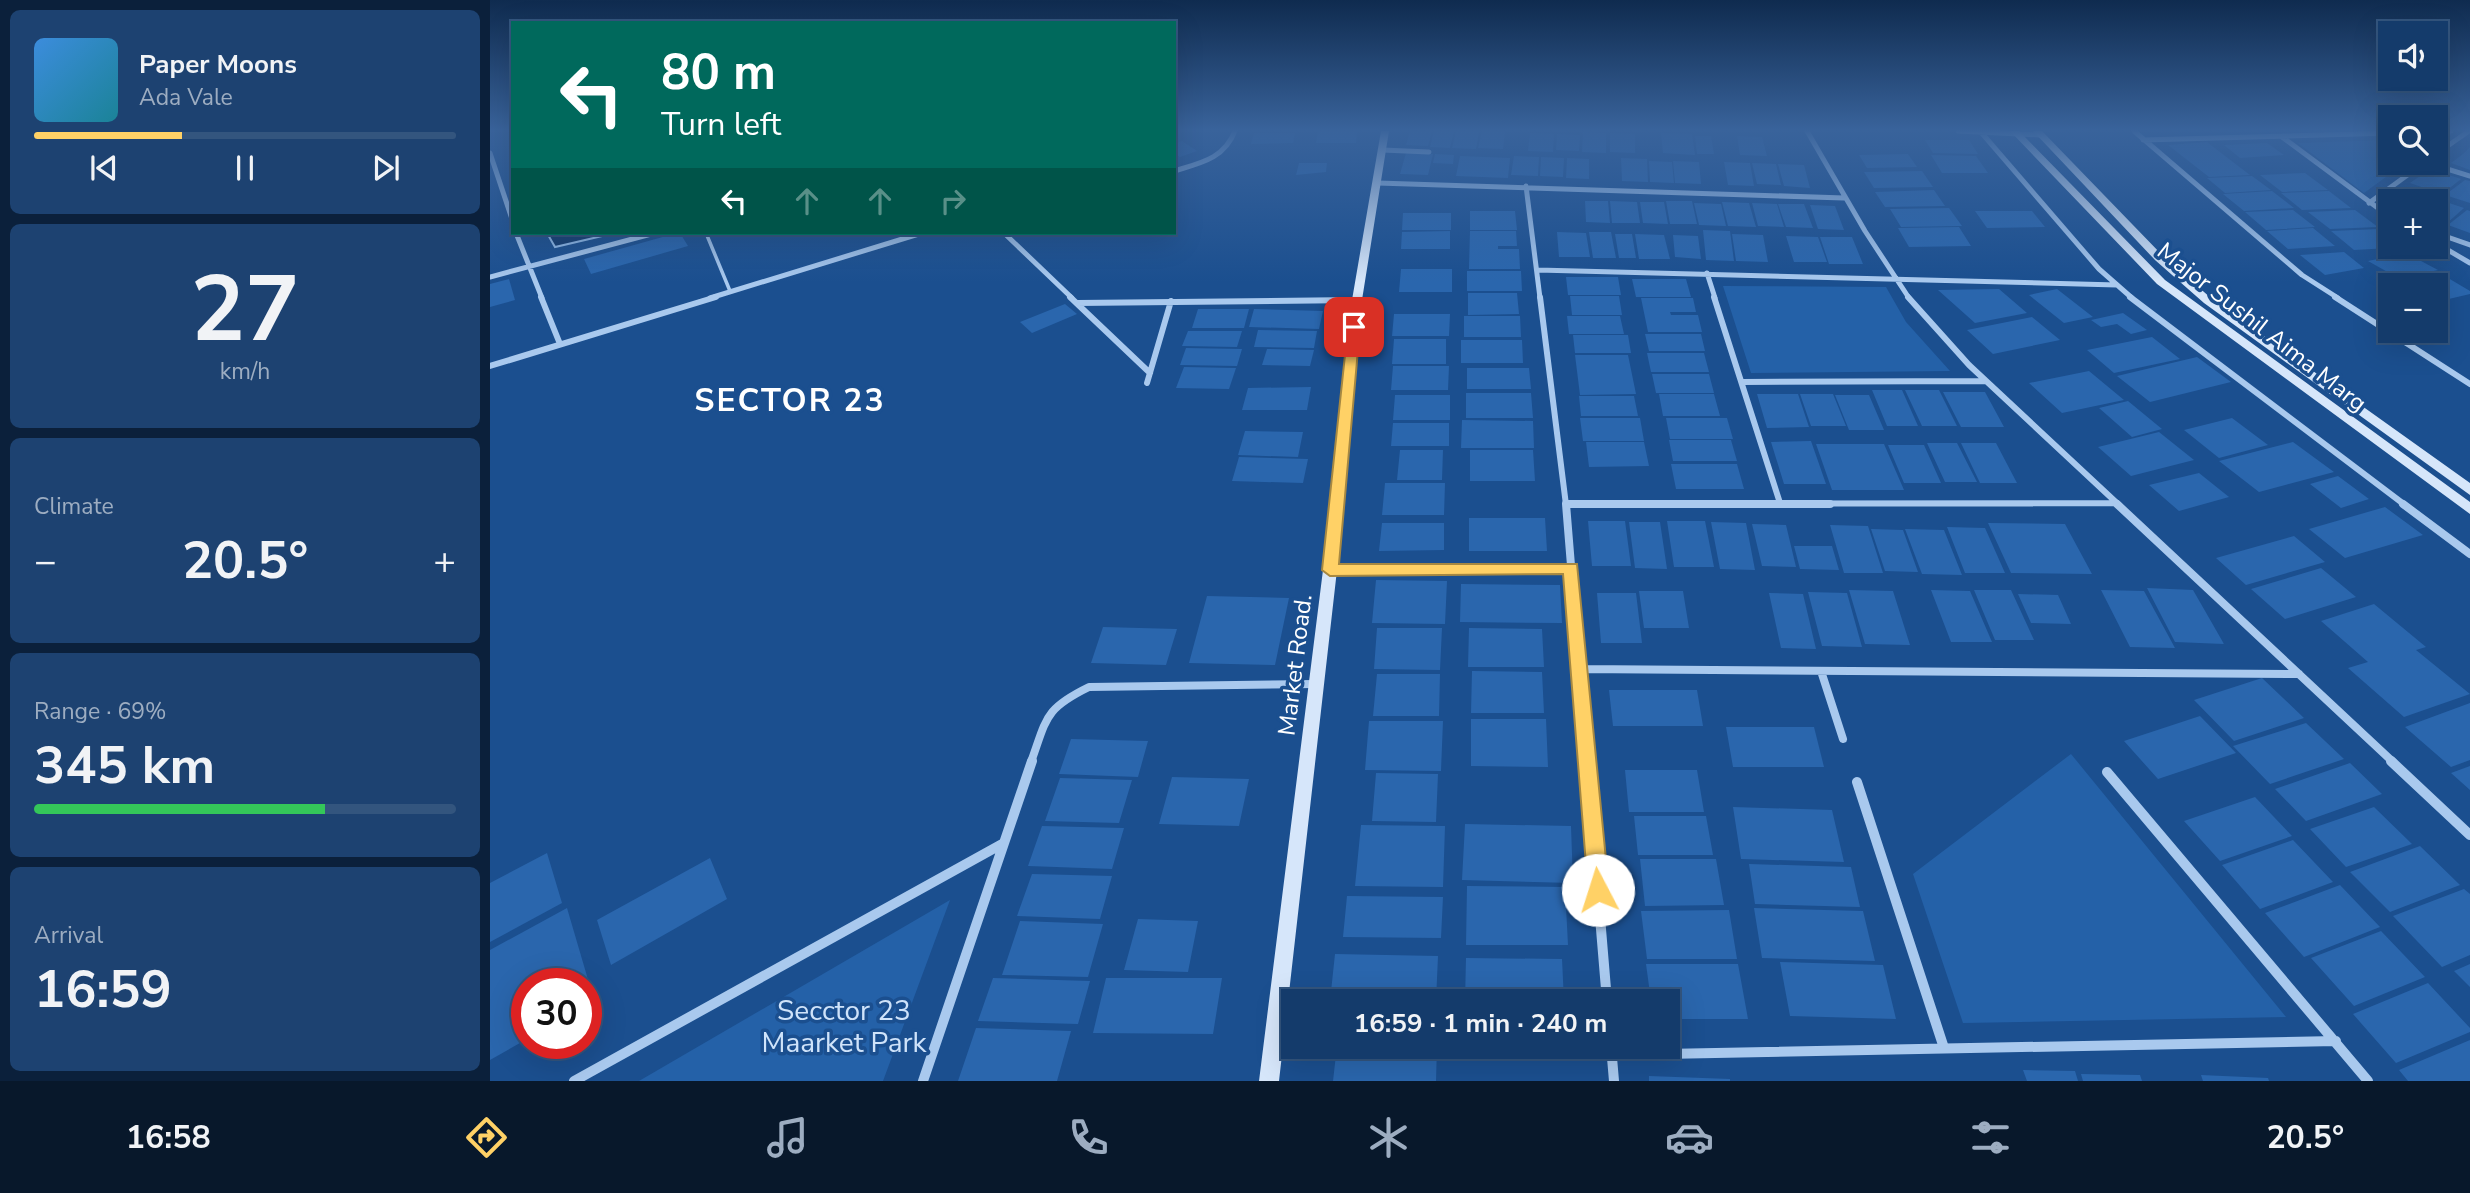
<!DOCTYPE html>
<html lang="en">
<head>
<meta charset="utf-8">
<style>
  :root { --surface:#143b6b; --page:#1d4271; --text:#f1f3f6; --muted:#9dadc1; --line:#33557e; --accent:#ffd166 }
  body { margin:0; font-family:"Nunito Sans",sans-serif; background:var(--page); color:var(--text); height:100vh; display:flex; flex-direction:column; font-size:26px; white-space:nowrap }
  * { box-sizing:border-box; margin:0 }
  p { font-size:23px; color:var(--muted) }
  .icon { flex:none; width:38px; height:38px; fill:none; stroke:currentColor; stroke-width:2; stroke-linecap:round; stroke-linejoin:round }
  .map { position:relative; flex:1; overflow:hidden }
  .sheet { display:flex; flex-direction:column; gap:10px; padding:10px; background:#0b203b; width:490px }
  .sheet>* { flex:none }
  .banner { position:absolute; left:21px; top:21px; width:665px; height:214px; border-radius:0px; box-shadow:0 7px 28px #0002,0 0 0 2px var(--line); background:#00695c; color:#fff; overflow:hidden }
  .fabs { position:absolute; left:1888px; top:21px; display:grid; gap:14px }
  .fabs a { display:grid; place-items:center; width:70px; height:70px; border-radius:0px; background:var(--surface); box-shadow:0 7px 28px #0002,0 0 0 2px var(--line); font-size:35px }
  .speed { position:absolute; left:21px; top:968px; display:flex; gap:14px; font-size:35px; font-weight:700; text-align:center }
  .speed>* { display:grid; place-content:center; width:91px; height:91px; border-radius:50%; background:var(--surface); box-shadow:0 7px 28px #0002,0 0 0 2px var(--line); line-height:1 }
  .speed .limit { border:10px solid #d22; background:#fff; color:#111 }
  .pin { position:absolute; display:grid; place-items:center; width:60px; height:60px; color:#fff; margin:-30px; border-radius:14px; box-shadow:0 4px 10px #0006 }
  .me { position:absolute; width:77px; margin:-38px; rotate:355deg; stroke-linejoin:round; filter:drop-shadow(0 0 5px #0008) }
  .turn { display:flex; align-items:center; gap:24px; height:147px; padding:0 35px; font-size:32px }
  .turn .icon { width:91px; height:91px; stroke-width:2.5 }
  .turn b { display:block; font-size:49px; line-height:60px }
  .lanes { display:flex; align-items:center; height:66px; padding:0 35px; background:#0003; justify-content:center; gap:35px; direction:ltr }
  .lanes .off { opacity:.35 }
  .big { font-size:52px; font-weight:700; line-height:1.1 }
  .sheet .tile { flex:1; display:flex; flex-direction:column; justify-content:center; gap:10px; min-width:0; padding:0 24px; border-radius:10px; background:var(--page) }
  .sheet .dial { align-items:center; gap:0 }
  .dial b { font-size:91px; line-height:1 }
  .song { display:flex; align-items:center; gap:21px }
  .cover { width:84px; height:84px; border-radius:10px; background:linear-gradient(135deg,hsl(210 70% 55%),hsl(190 70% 35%)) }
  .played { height:7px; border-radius:4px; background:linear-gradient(90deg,var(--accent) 35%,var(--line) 35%) }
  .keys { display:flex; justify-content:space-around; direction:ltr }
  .heat { display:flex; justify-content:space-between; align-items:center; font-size:38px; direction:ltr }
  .charge { height:10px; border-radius:5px; background:linear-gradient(90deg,#34c759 69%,var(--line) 0) }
  .trip { position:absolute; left:791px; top:989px; width:399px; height:70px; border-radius:0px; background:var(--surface); box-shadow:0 7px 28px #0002,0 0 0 2px var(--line); font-weight:700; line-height:70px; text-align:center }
  .dock { display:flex; height:112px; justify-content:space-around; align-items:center; background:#08182b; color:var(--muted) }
  .dock .icon { width:49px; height:49px }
  .dock .selected { color:var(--accent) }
  .dock b { font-size:32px; color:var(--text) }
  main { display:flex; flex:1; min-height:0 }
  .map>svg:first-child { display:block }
  .green { fill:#2461a8 }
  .water { fill:#123a6d; stroke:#9cc4f0; stroke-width:2 }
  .building { fill:#2a66ad }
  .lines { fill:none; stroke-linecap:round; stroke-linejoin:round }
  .lane { stroke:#a9c9ee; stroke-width:3.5 }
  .street-far3 { stroke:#a9c9ee; stroke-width:5 }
  .street-far2 { stroke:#a9c9ee; stroke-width:6 }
  .street-far1 { stroke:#a9c9ee; stroke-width:8 }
  .street { stroke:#a9c9ee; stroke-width:10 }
  .secondary { fill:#d6e6fa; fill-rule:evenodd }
  .route { fill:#ffd166; stroke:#a68842; stroke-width:2 }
  .labels { text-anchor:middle; stroke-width:7; stroke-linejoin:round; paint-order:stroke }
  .street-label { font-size:24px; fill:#fff; stroke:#1b4f8f }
  .near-park-label { font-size:28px; fill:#cfe3fa; stroke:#1b4f8f }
  .district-label { font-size:32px; font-weight:bold; letter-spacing:2px; fill:#fff; stroke:#1b4f8f }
</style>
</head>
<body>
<main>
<section class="sheet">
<div class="tile">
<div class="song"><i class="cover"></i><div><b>Paper Moons</b><p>Ada Vale</p></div></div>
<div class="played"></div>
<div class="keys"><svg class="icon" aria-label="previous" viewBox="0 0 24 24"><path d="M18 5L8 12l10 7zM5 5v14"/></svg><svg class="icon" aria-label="pause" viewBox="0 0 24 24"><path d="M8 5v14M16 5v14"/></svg><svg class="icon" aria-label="next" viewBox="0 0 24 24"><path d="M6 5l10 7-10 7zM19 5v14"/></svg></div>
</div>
<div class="tile dial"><b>27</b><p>km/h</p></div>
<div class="tile"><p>Climate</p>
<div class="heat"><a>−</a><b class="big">20.5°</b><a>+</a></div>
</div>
<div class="tile"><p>Range · 69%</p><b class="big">345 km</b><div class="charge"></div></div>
<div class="tile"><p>Arrival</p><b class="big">16:59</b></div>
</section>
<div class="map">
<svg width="1980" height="1081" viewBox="0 0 1980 1081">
  <rect width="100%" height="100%" fill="#1b4f8f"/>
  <path class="green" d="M1900 140V163H1915L1874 193 1808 143Z
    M1233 286 1396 287 1416 322 1460 371 1261 373Z
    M1581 754 1796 1017 1473 1023 1423 874Z
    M460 900 393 1081H149Z"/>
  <path class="water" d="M57 233H125L65 247Z"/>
  <path class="building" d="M828 131H867L866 143H826Z
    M920 131H942L938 146 916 145Z
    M944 131H964L960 148 940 147Z
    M966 131 989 132 986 149 962 148Z
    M992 131 1015 132 1013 149 988 148Z
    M1093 132 1116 133V153L1092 152Z
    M764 133H805L803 143 761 144Z
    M1040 133 1064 134 1063 152 1038 151Z
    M1120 133 1145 134V153L1120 152Z
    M1171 133 1202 134 1205 155 1173 153Z
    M1067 134 1090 135 1089 151 1066 150Z
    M1205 136H1221L1224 154H1207Z
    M1247 136 1272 137 1277 156 1250 155Z
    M1435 140H1479L1488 154 1443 153Z
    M692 141 707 151 690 157 684 153V144Z
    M1717 142 1739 159 1760 175 1719 177 1678 145Z
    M1777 143 1794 155 1750 158 1734 145Z
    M1980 147V170L1961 163 1973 154Z
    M916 153 943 154 938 175 910 174Z
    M945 154 964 155 963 164 943 163Z
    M1418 154 1427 167 1377 168 1369 155Z
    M1441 155 1486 156 1498 173H1452Z
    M970 156 1020 158 1018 178 966 176Z
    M1024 156 1049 157 1048 176 1021 175Z
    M1051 157 1074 158 1073 177 1050 176Z
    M1077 158 1099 159V179L1076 178Z
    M1131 158 1157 159 1158 182 1132 181Z
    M1159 161 1182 162 1184 183 1160 182Z
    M1183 161 1209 162 1211 184 1185 183Z
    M1234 162 1260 163 1264 186 1238 185Z
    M809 163H837L836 172 806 175Z
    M1262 163 1286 164 1291 185 1267 184Z
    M1288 164 1314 165 1320 188 1294 186Z
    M1940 169 1971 179 1952 194 1920 183Z
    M1432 171 1443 187 1384 188 1374 172Z
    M1815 173 1838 190 1792 192 1770 175Z
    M1762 176 1781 190 1735 193 1717 178Z
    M1975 180 1980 181V203L1955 195Z
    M1444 190 1455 206 1395 207 1385 192Z
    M1782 191 1804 208 1754 211 1733 194Z
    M1839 191 1861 208 1812 210 1791 193Z
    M1950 200 1974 208 1956 224 1946 220V204Z
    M1095 201H1118L1120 223 1096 222Z
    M1120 201 1147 202 1150 223H1122Z
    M1176 201H1202L1207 224H1180Z
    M1150 202H1174L1178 224 1153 223Z
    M1232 202 1259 203 1266 227 1238 226Z
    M1204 203 1231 204 1236 226 1209 225Z
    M1262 203 1287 204 1294 227 1268 226Z
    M1288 204H1314L1323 228 1296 227Z
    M1320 205 1345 206 1354 230 1328 229Z
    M1459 208 1472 226 1411 227 1400 209Z
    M1803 210 1825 227 1776 230 1755 212Z
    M1865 210 1888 227 1840 229 1818 212Z
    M1977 210 1980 211V233L1958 225Z
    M980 211H1025L1027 230H980Z
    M1485 211H1542L1555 227 1497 228Z
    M913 213H961V230H912Z
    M1469 227 1481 246 1419 247 1408 228Z
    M1823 228 1845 246 1798 249 1777 231Z
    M1889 229 1900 237V248L1864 250 1841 231Z
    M1213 230 1240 231 1244 261 1216 260Z
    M960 231V249H911L912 232Z
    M980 231H1026L1027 246H1008V249H1029L1030 269H979Z
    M1067 232 1096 233 1100 257H1069Z
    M1099 232H1121L1126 258H1103Z
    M187 233H190L198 246 101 274 94 259Z
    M1125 234H1142L1146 258H1129Z
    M1145 234 1174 235 1180 259H1149Z
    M1242 234 1273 235 1278 262 1246 261Z
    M1183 235 1208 236 1211 259 1185 257Z
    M1296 236 1328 237 1337 262H1304Z
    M1330 237H1362L1373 264H1339Z
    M1854 252 1874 268 1835 275 1810 255Z
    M1916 253 1948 270 1910 279 1878 261Z
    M911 269H962V292H909Z
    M977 271H1031L1032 291H977Z
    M1948 272 1980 291V294L1946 302V285H1919L1911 281Z
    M1076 277H1128L1131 295H1078Z
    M19 279 25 300 0 307V284Z
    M1142 279H1196L1201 297H1146Z
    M1509 289 1537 313 1485 323 1448 290Z
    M1567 289 1603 317 1574 323 1539 295Z
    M978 293H1027L1029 314 978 315Z
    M1080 296H1129L1132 315H1082Z
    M1151 298H1203L1206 312H1180L1181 315H1208L1212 332H1158Z
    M575 304 587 314 542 333 530 322Z
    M708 309H759L754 328H702Z
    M764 309 833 311 829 329 759 327Z
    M1633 313 1657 330 1641 334 1627 324 1611 327 1601 320Z
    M904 314H960L959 336H902Z
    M974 316H1030L1031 337H974Z
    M1077 316H1130L1134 334H1079Z
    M1542 317 1570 340 1503 354 1477 330Z
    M768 330 827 331 824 348 764 347Z
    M698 331H752L747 347 692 346Z
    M1155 334H1211L1215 351H1159Z
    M1083 335H1138L1141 353H1085Z
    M1662 337 1690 359 1624 373 1597 350Z
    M904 339H956V364H902Z
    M971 340H1032L1033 363H971Z
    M696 348 752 349 747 366 690 365Z
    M777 349 824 350 820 366 772 365Z
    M1157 353H1214L1219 372H1161Z
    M1085 355H1138L1146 394 1090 395Z
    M1707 357 1741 382 1660 402 1627 376Z
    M903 366H959L958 390H901Z
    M694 367 746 368 739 389 686 388Z
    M977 368H1039L1041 389H977Z
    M1599 371 1634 400 1572 413 1539 383Z
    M1162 374H1219L1224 393H1166Z
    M821 387 817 410H752L758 388Z
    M1382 390H1412L1428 426H1397Z
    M1415 390H1449L1467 426H1432Z
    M1453 392H1495L1514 427H1471Z
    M976 393H1041L1043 418H976Z
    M1169 394H1224L1230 416H1173Z
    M1267 394H1308L1319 427 1277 428Z
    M1310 394H1343L1356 426H1321Z
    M905 395H960V420H903Z
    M1345 395H1379L1394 430H1359Z
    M1089 396H1144L1148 416H1091Z
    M1638 401 1672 429 1642 437 1609 408Z
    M1090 418H1150L1154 441H1093Z
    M1176 418H1237L1243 439H1180Z
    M1742 418 1778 445 1729 458 1694 430Z
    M972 420 1043 421 1044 448H971Z
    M903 423H959V446H901Z
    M755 431 813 432 808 457 748 455Z
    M1669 432 1704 460 1641 476 1608 447Z
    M1179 440H1241L1247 461H1183Z
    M1321 441 1336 484H1294L1281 442Z
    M1096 442H1154L1159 466 1099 467Z
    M1803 442 1844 472 1769 492 1729 461Z
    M1437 443H1467L1487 482H1455Z
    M1471 443H1506L1527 483H1490Z
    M1326 444H1394L1414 490H1342Z
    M1398 445H1434L1451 483H1414Z
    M910 450H953L952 480H907Z
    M980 450H1043L1045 481H980Z
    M749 457 818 459 813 483 742 481Z
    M1181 464H1247L1254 489H1186Z
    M1709 473 1739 497 1689 511 1659 485Z
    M1848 476 1879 499 1851 508 1820 484Z
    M895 483H955L954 515H892Z
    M1895 507 1933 535 1855 558 1819 529Z
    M979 518H1055L1057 551H979Z
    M1098 521H1135L1141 566H1102Z
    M1177 521H1215L1224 567H1184Z
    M1139 522H1170L1177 569 1145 568Z
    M1221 522 1256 523 1265 570 1230 569Z
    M892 523H954V550L889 551Z
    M1498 523 1575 524 1602 574 1521 573Z
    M1262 524 1296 525 1306 567 1272 566Z
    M1340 525 1378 526 1393 573H1354Z
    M1457 527 1495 528 1515 573H1475Z
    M1381 529 1413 530 1428 572 1395 571Z
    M1415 529 1454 530 1472 575 1432 574Z
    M1804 536 1835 562 1756 585 1726 558Z
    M1304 546H1342L1349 570 1310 569Z
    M1831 568 1866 597 1795 619 1761 589Z
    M886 580 957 581 955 624 882 623Z
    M971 584 1070 585 1072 623 970 622Z
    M1657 588 1703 590 1734 644 1685 642Z
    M1359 590 1403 591 1420 645 1375 644Z
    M1441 590 1480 591 1502 642H1461Z
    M1484 590H1521L1544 640H1505Z
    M1611 590 1654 591 1685 648 1640 647Z
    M1149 591H1193L1199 628H1154Z
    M1318 592 1357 593 1372 647 1332 646Z
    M1107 593H1146L1152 643H1111Z
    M1279 593 1313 594 1326 649 1291 648Z
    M1528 594 1568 595 1581 624 1541 623Z
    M717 596 799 598 785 665 699 663Z
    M1884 604 1936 647 1926 650 1980 694 1914 717 1858 668 1878 662 1831 621Z
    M613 627 687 629 676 665 601 663Z
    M887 628H952L950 670 884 669Z
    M979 628 1052 629 1054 667H978Z
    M982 671 1052 672 1054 713H981Z
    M887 674H950L949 716H883Z
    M1772 678 1814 718 1744 741 1704 700Z
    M1119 690H1207L1213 726H1123Z
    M1980 703V760L1961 767 1915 727Z
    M1710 716 1746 753 1668 779 1634 741Z
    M981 719H1056L1058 767 981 766Z
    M879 721H953L951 771 875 770Z
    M1816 723 1854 759 1780 784 1743 746Z
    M1236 727H1324L1334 767H1243Z
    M581 739 658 741 648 777 569 774Z
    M1860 763 1892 794 1816 821 1785 789Z
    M1980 766V790L1961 773Z
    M1135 770H1207L1214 812H1139Z
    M886 773 948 774 946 822 882 821Z
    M682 777 759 779 749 826 669 824Z
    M570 778 642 780 629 823 555 821Z
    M1765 797 1802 836 1730 861 1694 821Z
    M1243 807 1342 810 1354 862 1251 859Z
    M1884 807 1922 844 1856 867 1820 829Z
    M1144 816H1216L1223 855H1148Z
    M975 824 1081 826 1083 883 972 880Z
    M871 825 955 826 953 887 865 886Z
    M552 826 634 828 622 869 538 866Z
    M1803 840 1843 882 1770 909 1732 865Z
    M1930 846 1970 885 1900 912 1860 872Z
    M57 853 72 903 0 942V883Z
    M220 858 237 899 121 965 107 920Z
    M1150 859H1226L1234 905 1155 906Z
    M1259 864 1361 867 1370 907 1265 904Z
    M542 874 622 876 610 919 527 916Z
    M1850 885 1890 927 1814 957 1775 913Z
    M977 886 1075 887 1078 945H976Z
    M1974 889 1980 894V955L1952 967 1903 916Z
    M857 896 953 897 951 938 853 937Z
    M77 908 104 1000 96 1004V984H37V1039L0 1060V950Z
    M1264 908 1373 911 1385 961 1272 958Z
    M1239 910 1247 959H1157L1151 911Z
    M648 919 708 921 698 972 634 970Z
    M530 921 613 924 598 977 512 975Z
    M1891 931 1935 977 1864 1006 1821 958Z
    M845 954 948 956 946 1001H840Z
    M976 958 1072 959 1074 1001H975Z
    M1290 962 1393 965 1406 1019 1300 1016Z
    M1156 964H1248L1258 1019H1178V1001H1161Z
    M1980 964V987L1964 971Z
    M503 978 600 981 588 1024 488 1021Z
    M616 978H732L723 1034 603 1033Z
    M1938 983 1980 1028V1032L1906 1063 1863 1014Z
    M486 1028 581 1031 567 1081H468Z
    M1980 1040V1081H1918L1909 1070Z
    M847 1046H947L946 1081H843Z
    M1533 1070 1585 1071 1588 1081H1537Z
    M1591 1074 1650 1075 1652 1081H1593Z
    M1711 1075 1778 1078 1779 1081H1713Z
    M1159 1076 1240 1079V1081H1159Z"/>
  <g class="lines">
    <path class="lane" d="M216 233 240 291"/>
    <path class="street-far3" d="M1317 131 1375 231 1419 298
      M1468 131 1551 135
      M1490 131 1609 269 1642 298
      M1644 131 1812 275 1848 298
      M1946 131H1961
      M1792 137 1900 217
      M1653 140 1900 133
      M893 150 939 152
      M0 153 23 222
      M1946 154 1979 131
      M1938 163 1980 176
      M684 171C710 163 734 159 745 131
      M888 183 1354 198
      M1036 186 1050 298
      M1879 203 1934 163
      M26 233 52 298
      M514 233 582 298
      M1946 233 1980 245
      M1946 243 1980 263
      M1048 270 1627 285
      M1217 273 1225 298
      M0 277 165 233
      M220 298 432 233"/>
    <path class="street-far2" d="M51 297 70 344
      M580 297 660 373
      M1050 297 1076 505
      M1224 297 1290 503
      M1418 297 1479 365 1629 505
      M1640 297 1915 505
      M1845 297 1980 384
      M587 303 867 300
      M0 366 226 297
      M1252 382 1496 381
      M657 383 681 301
      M1076 504 1626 503"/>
    <path class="street-far1" d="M1076 504 1097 762
      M1076 504H1340
      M1627 504 1903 762
      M1913 504 1980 554
      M840 570 1081 568
      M1089 669 1809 674
      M1331 671 1353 739
      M541 762C557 718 554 709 599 687L825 684"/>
    <path class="street" d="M1097 761 1117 1001
      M1901 761 1980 835
      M1617 772 1878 1081
      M1367 782 1454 1048
      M1121 1046 1124 1081
      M1122 1055 1846 1041
      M84 1081 512 844
      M433 1081 542 761"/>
    <path class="secondary" d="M891 131H899L872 300 847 570 789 1081H769L833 570 862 300Z
      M1520 131H1529L1675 280 1980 502V514L1667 284Z
      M1543 131H1552L1673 256 1722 299 1980 483V495L1714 303 1665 260Z"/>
  </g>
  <linearGradient id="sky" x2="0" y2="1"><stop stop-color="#0f2b4f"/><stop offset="0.46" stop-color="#39639b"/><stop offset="1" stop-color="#39639b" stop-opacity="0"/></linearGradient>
  <rect width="1980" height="282" fill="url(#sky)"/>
  <path class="route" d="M864 323 870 327 849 564H1087L1119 890 1116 897 1108 900 1101 897 1098 890 1073 574 840 576 832 570 858 327Z"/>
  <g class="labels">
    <g class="street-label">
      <text transform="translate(1772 327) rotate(38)" y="8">Major Sushil Aima Marg</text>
      <text transform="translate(805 665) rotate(-83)" y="8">Market Road.</text>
    </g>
    <g class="near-park-label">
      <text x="354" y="1020">Secctor 23<tspan x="354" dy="32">Maarket Park</tspan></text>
    </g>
    <g class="district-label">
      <text x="300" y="411">SECTOR 23</text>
    </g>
  </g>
</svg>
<div class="fabs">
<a><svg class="icon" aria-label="sound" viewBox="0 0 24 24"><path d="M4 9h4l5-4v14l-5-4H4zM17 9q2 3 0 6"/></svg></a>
<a><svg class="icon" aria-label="search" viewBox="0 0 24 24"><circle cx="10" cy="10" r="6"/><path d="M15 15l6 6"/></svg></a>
<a>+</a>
<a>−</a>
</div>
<div class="speed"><div class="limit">30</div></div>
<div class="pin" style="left:864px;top:327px;background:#d93025"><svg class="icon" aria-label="arrive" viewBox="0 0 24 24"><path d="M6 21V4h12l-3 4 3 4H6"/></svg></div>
<svg class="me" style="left:1108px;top:890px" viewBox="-20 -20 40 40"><circle r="19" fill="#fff"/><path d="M0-13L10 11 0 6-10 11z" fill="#ffd166"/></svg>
<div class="trip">16:59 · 1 min · 240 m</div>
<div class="banner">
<div class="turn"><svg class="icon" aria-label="left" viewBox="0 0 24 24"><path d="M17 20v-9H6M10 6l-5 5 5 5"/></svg><div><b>80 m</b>Turn left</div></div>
<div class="lanes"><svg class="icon" aria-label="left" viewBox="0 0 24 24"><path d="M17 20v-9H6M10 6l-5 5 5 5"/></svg><svg class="icon off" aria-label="ahead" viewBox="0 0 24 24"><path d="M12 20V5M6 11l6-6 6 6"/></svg><svg class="icon off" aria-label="ahead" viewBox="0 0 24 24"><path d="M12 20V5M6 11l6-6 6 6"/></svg><svg class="icon off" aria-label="right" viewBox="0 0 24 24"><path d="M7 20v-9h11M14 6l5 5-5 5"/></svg></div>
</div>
</div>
</main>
<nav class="dock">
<b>16:58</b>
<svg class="icon selected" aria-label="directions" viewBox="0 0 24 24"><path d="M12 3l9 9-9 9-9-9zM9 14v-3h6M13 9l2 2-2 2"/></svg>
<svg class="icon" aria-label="music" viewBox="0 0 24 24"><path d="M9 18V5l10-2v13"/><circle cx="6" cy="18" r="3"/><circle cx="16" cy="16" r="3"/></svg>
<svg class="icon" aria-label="phone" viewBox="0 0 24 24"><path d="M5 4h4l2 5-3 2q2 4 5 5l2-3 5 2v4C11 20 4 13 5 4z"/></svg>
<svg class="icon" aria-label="climate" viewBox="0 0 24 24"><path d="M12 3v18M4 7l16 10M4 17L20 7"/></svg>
<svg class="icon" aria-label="car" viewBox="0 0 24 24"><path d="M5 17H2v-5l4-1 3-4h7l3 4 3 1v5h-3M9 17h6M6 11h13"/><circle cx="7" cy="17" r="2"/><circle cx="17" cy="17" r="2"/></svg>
<svg class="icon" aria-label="filters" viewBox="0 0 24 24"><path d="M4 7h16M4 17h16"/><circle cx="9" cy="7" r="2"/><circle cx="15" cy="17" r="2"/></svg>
<b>20.5°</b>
</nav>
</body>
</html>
